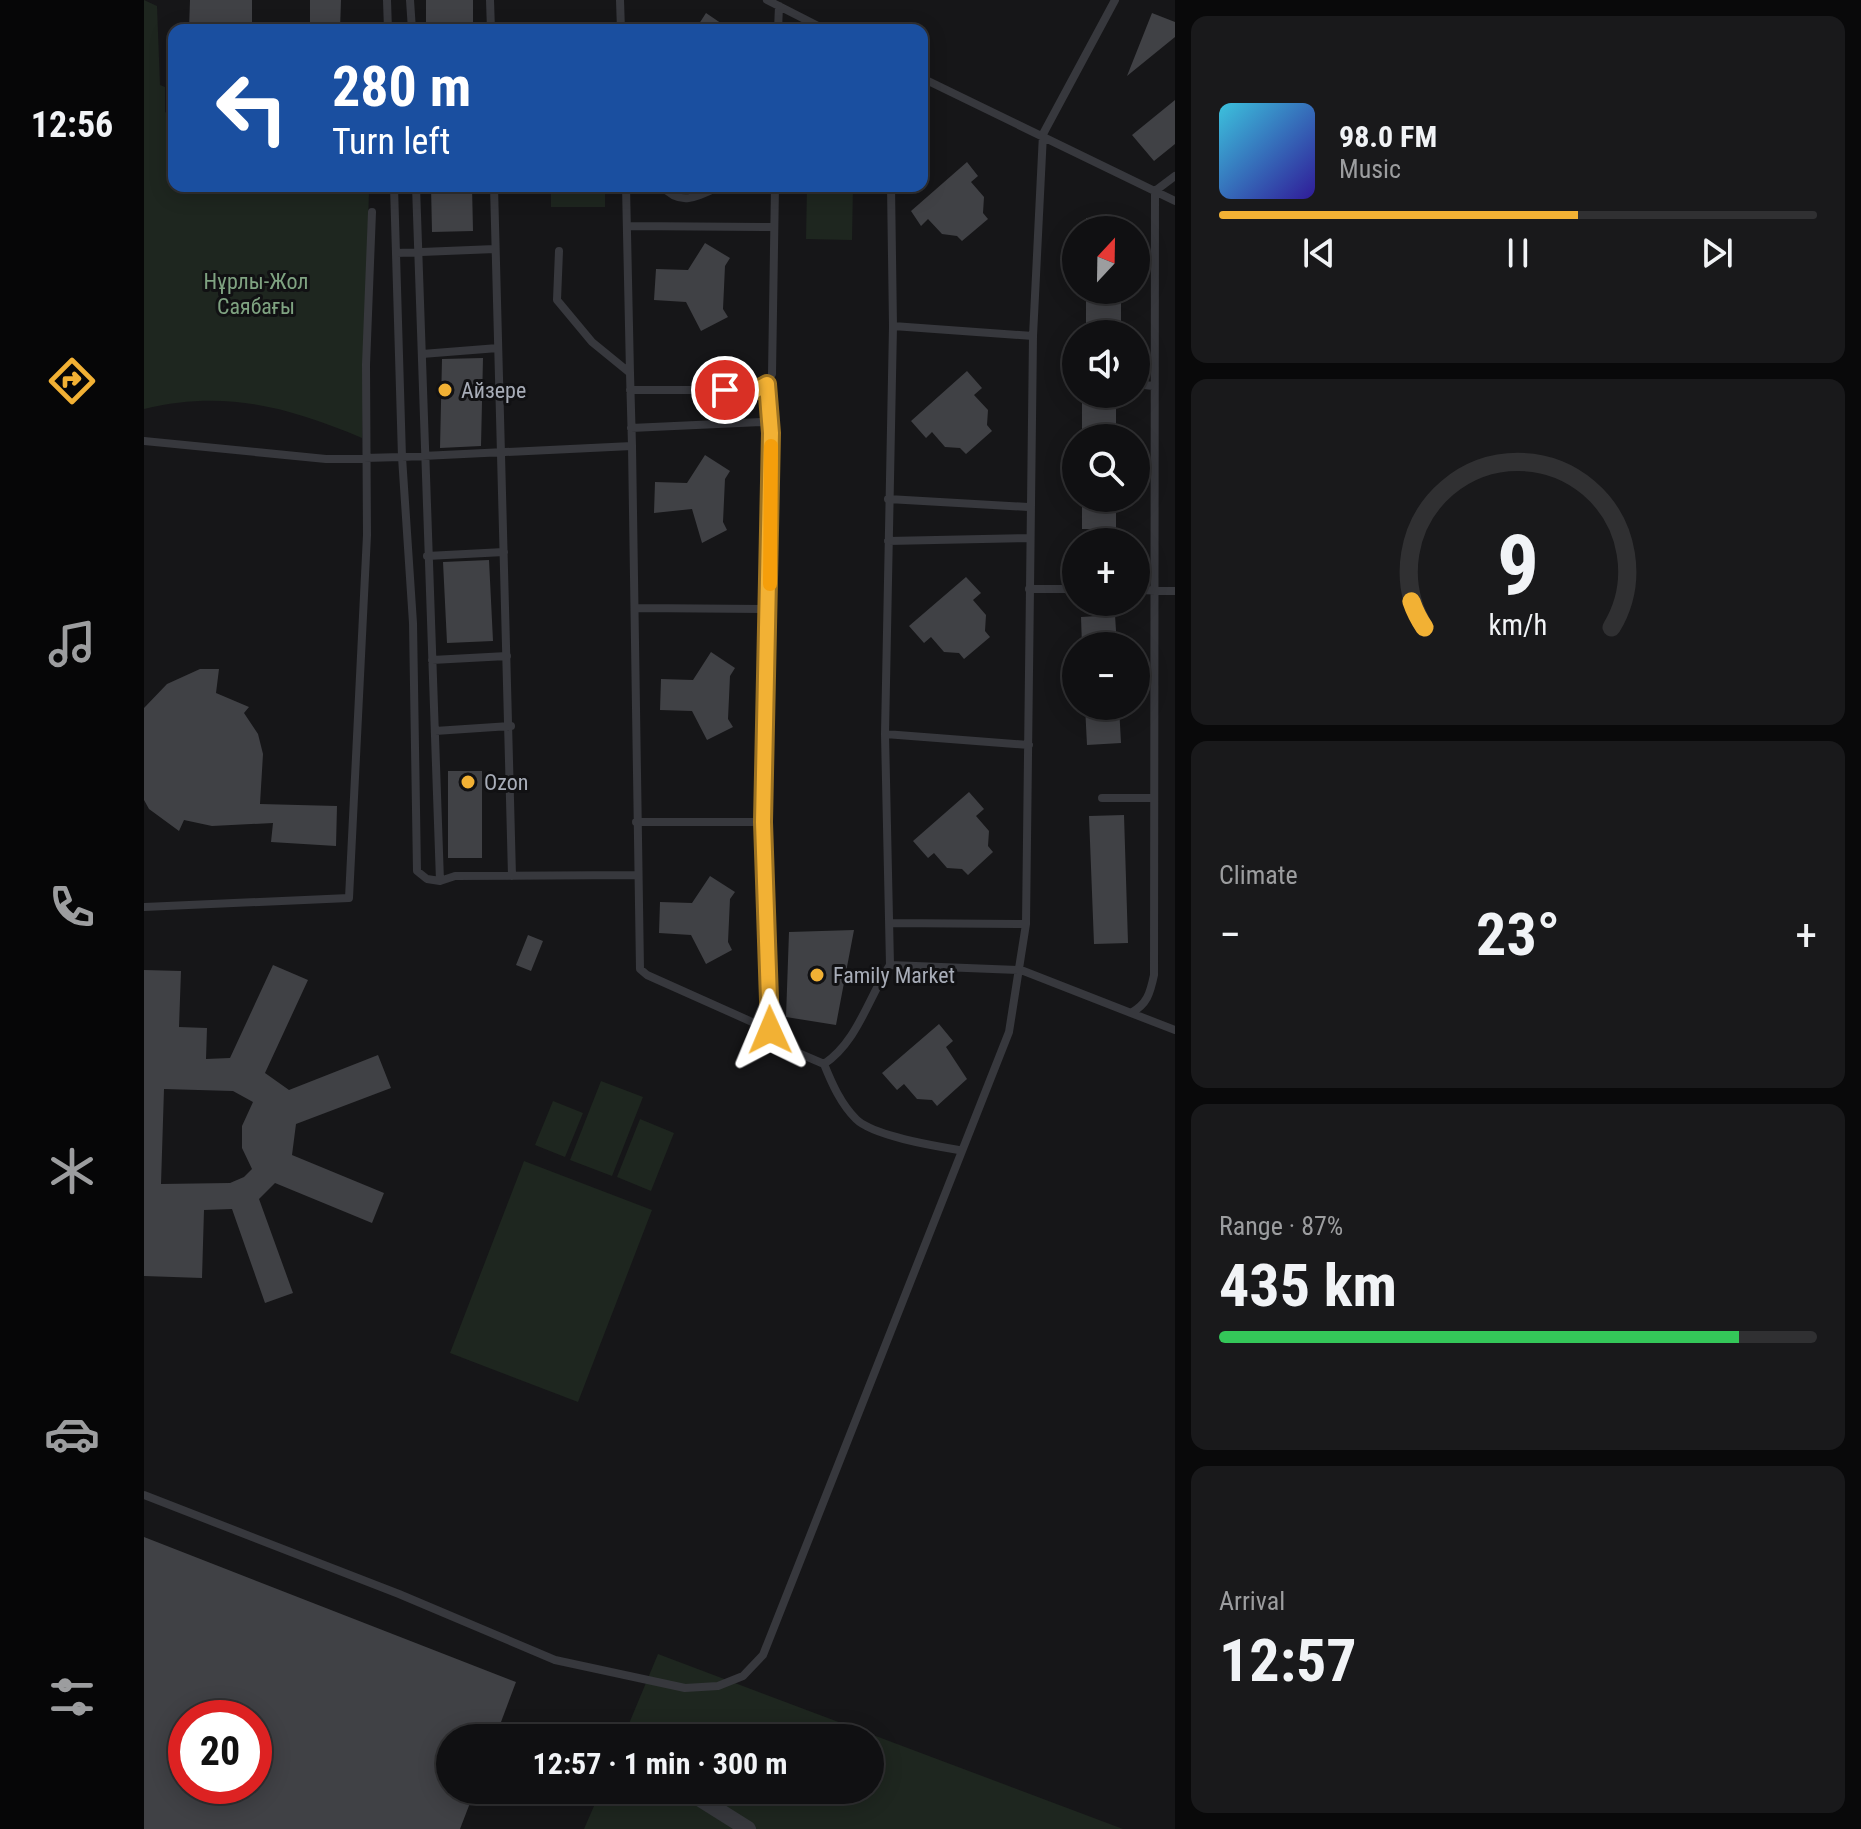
<!DOCTYPE html>
<html lang="en">
<head>
<meta charset="utf-8">
<style>
  :root { --surface:#101012; --page:#19191b; --text:#f1f3f6; --muted:#9c9d9f; --line:#303032; --accent:#f2b134 }
  body { margin:0; font-family:"Roboto Condensed",sans-serif; background:var(--page); color:var(--text); height:100vh; display:flex; flex-direction:column; font-size:30px; white-space:nowrap }
  * { box-sizing:border-box; margin:0 }
  p { font-size:26px; color:var(--muted) }
  .icon { flex:none; width:44px; height:44px; fill:none; stroke:currentColor; stroke-width:2; stroke-linecap:round; stroke-linejoin:round }
  .map { position:relative; flex:1; overflow:hidden }
  .details { display:flex; flex-direction:column; gap:16px; padding:16px; background:#09090a; width:686px }
  .details>* { flex:none }
  .banner { position:absolute; left:24px; top:24px; width:760px; height:168px; border-radius:16px; box-shadow:0 4px 20px #0003,0 0 0 2px var(--line); background:#1a4fa0; color:#fff; overflow:hidden }
  .needle { width:52px; rotate:22deg }
  .buttons { position:absolute; left:918px; top:216px; display:grid; gap:16px }
  .buttons a { display:grid; place-items:center; width:88px; height:88px; border-radius:50%; background:var(--surface); box-shadow:0 4px 20px #0003,0 0 0 2px var(--line); font-size:40px }
  .speed { position:absolute; left:24px; top:1700px; display:flex; gap:16px; font-size:40px; font-weight:700; text-align:center }
  .speed>* { display:grid; place-content:center; width:104px; height:104px; border-radius:50%; background:var(--surface); box-shadow:0 4px 20px #0003,0 0 0 2px var(--line); line-height:1 }
  .speed .limit { border:12px solid #d22; background:#fff; color:#111 }
  .pin { position:absolute; display:grid; place-items:center; width:68px; height:68px; color:#fff; margin:-34px; border:4px solid #fff; border-radius:50%; box-shadow:0 2px 8px #0007 }
  .me { position:absolute; width:88px; margin:-44px; rotate:359deg; stroke-linejoin:round; filter:drop-shadow(0 0 6px #0008) }
  .turn { display:flex; align-items:center; gap:28px; height:168px; padding:0 32px; font-size:36px }
  .turn .icon { width:104px; height:104px; stroke-width:2.5 }
  .turn b { display:block; font-size:56px; line-height:68px }
  .big { font-size:60px; font-weight:700; line-height:1.1 }
  .details .widget { flex:1; display:flex; flex-direction:column; justify-content:center; gap:12px; min-width:0; padding:0 28px; border-radius:16px; background:var(--page) }
  .details .dial { align-items:center; gap:0 }
  .dial svg { height:208px; overflow:visible; fill:none; stroke:var(--line); stroke-width:7; stroke-linecap:round; text-anchor:middle }
  .dial text { fill:var(--text); stroke:none }
  .song { display:flex; align-items:center; gap:24px }
  .cover { width:96px; height:96px; border-radius:12px; background:linear-gradient(135deg,hsl(190 70% 55%),hsl(250 70% 35%)) }
  .played { height:8px; border-radius:4px; background:linear-gradient(90deg,var(--accent) 60%,var(--line) 60%) }
  .keys { display:flex; justify-content:space-around; direction:ltr }
  .heat { display:flex; justify-content:space-between; align-items:center; font-size:44px; direction:ltr }
  .charge { height:12px; border-radius:6px; background:linear-gradient(90deg,#34c759 87%,var(--line) 0) }
  .trip { position:absolute; left:292px; top:1724px; width:448px; height:80px; border-radius:40px; background:var(--surface); box-shadow:0 4px 20px #0003,0 0 0 2px var(--line); font-weight:700; line-height:80px; text-align:center }
  main { display:flex; flex:1; min-height:0 }
  .tabs { display:flex; flex-direction:column; width:144px; justify-content:space-around; align-items:center; background:#060607; color:var(--muted) }
  .tabs .icon { width:56px; height:56px }
  .tabs .selected { color:var(--accent) }
  .tabs b { font-size:36px; color:var(--text) }
  .map>svg:first-child { display:block }
  .green { fill:#1e261f }
  .building { fill:#404145; fill-rule:evenodd }
  .lines { fill:none; stroke-linecap:round; stroke-linejoin:round }
  .lane { stroke:#37383d; stroke-width:8 }
  .street { stroke:#37383d; stroke-width:16 }
  .route-casing { stroke:#9d7322; stroke-width:20 }
  .route { stroke:#f2b134; stroke-width:14 }
  .slow { stroke:#f59e0b; stroke-width:14 }
  .poi-dot { fill:#f2b134; stroke:#111113; stroke-width:3 }
  .labels { text-anchor:middle; stroke-width:6; stroke-linejoin:round; paint-order:stroke }
  .park-label { font-size:22px; fill:#7fa381; stroke:#111113 }
  .poi-label { font-size:22px; fill:#a8adb8; stroke:#111113; text-anchor:start }
</style>
</head>
<body>
<main>
<nav class="tabs">
<b>12:56</b>
<svg class="icon selected" aria-label="directions" viewBox="0 0 24 24"><path d="M12 3l9 9-9 9-9-9zM9 14v-3h6M13 9l2 2-2 2"/></svg>
<svg class="icon" aria-label="music" viewBox="0 0 24 24"><path d="M9 18V5l10-2v13"/><circle cx="6" cy="18" r="3"/><circle cx="16" cy="16" r="3"/></svg>
<svg class="icon" aria-label="phone" viewBox="0 0 24 24"><path d="M5 4h4l2 5-3 2q2 4 5 5l2-3 5 2v4C11 20 4 13 5 4z"/></svg>
<svg class="icon" aria-label="climate" viewBox="0 0 24 24"><path d="M12 3v18M4 7l16 10M4 17L20 7"/></svg>
<svg class="icon" aria-label="car" viewBox="0 0 24 24"><path d="M5 17H2v-5l4-1 3-4h7l3 4 3 1v5h-3M9 17h6M6 11h13"/><circle cx="7" cy="17" r="2"/><circle cx="17" cy="17" r="2"/></svg>
<svg class="icon" aria-label="filters" viewBox="0 0 24 24"><path d="M4 7h16M4 17h16"/><circle cx="9" cy="7" r="2"/><circle cx="15" cy="17" r="2"/></svg>
</nav>
<div class="map">
<svg width="1031" height="1829" viewBox="0 0 1031 1829">
  <rect width="100%" height="100%" fill="#161618"/>
  <path class="green" d="M0 0 13 6 16 85 21 87V112L30 116V186H220L225 190 218 438C142 406 80 390 0 409Z
    M407 186H461V207H407Z
    M663 186H709L708 240 662 239Z
    M457 1081 499 1097 468 1176 426 1160Z
    M409 1101 439 1113 421 1157 391 1145Z
    M496 1119 530 1133 507 1191 473 1177Z
    M380 1161 508 1210 434 1402 306 1353Z
    M514 1654 979 1829H440L457 1790H726V1738H479Z"/>
  <path class="building" d="M46 0H108V30H45Z
    M166 0H197L196 30H166Z
    M282 0H329V24H282Z
    M562 13 587 30H551Z
    M1008 13 1031 22V37L983 76Z
    M1031 100V144L1010 161 988 135Z
    M823 162 834 176 827 182 840 197 839 213 844 219 818 241 813 236 798 234 784 219 777 226 767 211Z
    M287 186H328L329 231 288 232Z
    M942 218H977V230H942Z
    M561 243 586 258 581 266 579 309 584 317 557 331 542 302 510 300 512 269 544 270Z
    M942 290H977V334H942Z
    M339 358 337 446 296 448 298 359Z
    M823 371 838 388 830 395 844 410 843 425 848 431 822 454 816 448 801 447 788 432 782 438 767 421Z
    M938 400H972V438H938Z
    M561 455 586 471 581 479 579 522 583 530 558 543 548 509 510 513 511 482 543 483Z
    M938 498H972V529H938Z
    M345 560 349 641 303 643 299 562Z
    M822 577 837 593 829 600 842 615 841 631 846 637 820 659 815 653 800 652 787 637 780 643 765 626Z
    M971 615 973 646H938L937 617Z
    M567 652 591 668 586 676 584 719 589 727 563 740 548 711 516 710 517 679 549 680Z
    M56 669H75L72 693 105 707 100 713 114 734 119 754 116 804 193 806 192 846 127 842 129 823 68 826 40 820 35 831 5 809 0 800V708L23 684Z
    M941 706H975L977 743 943 745Z
    M304 771H338V858H304Z
    M825 792 840 809 832 816 845 831 844 846 849 852 824 875 818 869 803 868 790 853 784 858 769 841Z
    M980 815 984 943 950 944 945 816Z
    M566 876 591 892 586 899 584 942 588 950 562 964 547 935 515 933 516 902 548 903Z
    M710 930 692 1025 642 1017 645 932Z
    M384 935 399 941 387 971 372 965Z
    M129 965 164 980 121 1073 145 1090 234 1055 247 1088 152 1124 148 1155 240 1193 228 1223 131 1183 115 1199 149 1293 121 1303 88 1209 60 1210 58 1278 0 1276V970L37 971 35 1027 63 1028 62 1059 86 1058ZM20 1089 89 1091 109 1102 98 1126V1148L108 1169 100 1177 86 1183 17 1184Z
    M795 1024 809 1041 802 1047 823 1079 793 1106 788 1100 773 1099 760 1084 753 1090 738 1073Z
    M0 1537 372 1682 351 1738H306V1790H331L316 1829H0ZM42 1718H110V1786H42Z"/>
  <g class="lines">
    <path class="lane" d="M243 0 244 30
      M266 0 268 30
      M346 0 347 30
      M476 0 477 30
      M623 0 682 30
      M634 30 635 6
      M778 78 1031 201
      M272 186 296 881 311 876 492 875
      M350 186 368 876
      M482 186 486 373
      M518 186C536 207 554 197 576 186
      M483 226 630 227
      M415 251 413 300 448 342 486 373 488 446
      M253 253 351 249
      M889 336 899 134 971 0
      M278 354 354 348
      M623 384 625 426
      M992 384 1009 386
      M486 390H612L623 384 628 374 631 186
      M487 428 617 422 625 426 627 433 626 609 492 608
      M0 441 182 459 258 457 250 186
      M744 499 884 507
      M744 541 884 538
      M283 556 360 552
      M885 589H932
      M992 590 1031 591
      M288 660 363 656
      M291 731 367 726
      M741 734 885 745
      M958 798H1009
      M492 822H619
      M296 881 283 879 273 871 269 623 258 457 488 446 496 969 503 975 626 1030 619 822 626 609
      M0 907 205 898 223 535 222 365 228 212
      M746 923 882 924 889 336 749 326
      M746 965 877 970 987 1013C1003 1004 1006 994 1010 975L1011 191 1031 176
      M987 1013 1031 1030
      M626 1030 645 1049 680 1064C714 1041 724 998 746 965L741 734 749 326 747 186
      M680 1064C688 1084 697 1104 712 1119 729 1136 791 1146 815 1150
      M0 1495 255 1594 411 1660 541 1688 574 1686 599 1676 619 1655 865 1032 882 924"/>
    <path class="street" d="M542 1790 604 1829"/>
  </g>
  <g class="lines">
    <defs>
      <path id="route" d="M581 390H612L623 384 627 433 619 822 626 1030"/>
    </defs>
    <use href="#route" class="route-casing"/>
    <use href="#route" class="route"/>
    <path class="slow" d="M626 584 627 446"/>
  </g>
  <g class="poi-dot">
    <circle cx="301" cy="390" r="8"/>
    <circle cx="324" cy="782" r="8"/>
    <circle cx="673" cy="975" r="8"/>
  </g>
  <g class="labels">
    <g class="park-label">
      <text x="112" y="289">Нұрлы-Жол<tspan x="112" dy="25">Саябағы</tspan></text>
    </g>
    <g class="poi-label">
      <text x="317" y="398">Айзере</text>
      <text x="340" y="790">Ozon</text>
      <text x="689" y="983">Family Market</text>
    </g>
  </g>
</svg>
<div class="buttons">
<a><svg class="needle" viewBox="-14 -14 28 28"><path d="M0-13l5 13h-10z" fill="#e53935"/><path d="M0 13l5-13h-10z" fill="#9c9d9f"/></svg></a>
<a><svg class="icon" aria-label="sound" viewBox="0 0 24 24"><path d="M4 9h4l5-4v14l-5-4H4zM17 9q2 3 0 6"/></svg></a>
<a><svg class="icon" aria-label="search" viewBox="0 0 24 24"><circle cx="10" cy="10" r="6"/><path d="M15 15l6 6"/></svg></a>
<a>+</a>
<a>−</a>
</div>
<div class="speed"><div class="limit">20</div></div>
<div class="pin" style="left:581px;top:390px;background:#d93025"><svg class="icon" aria-label="arrive" viewBox="0 0 24 24"><path d="M6 21V4h12l-3 4 3 4H6"/></svg></div>
<svg class="me" style="left:626px;top:1030px" viewBox="-20 -20 40 40"><path d="M0-17L14 15 0 8-14 15z" fill="#f2b134" stroke="#fff" stroke-width="4"/></svg>
<div class="trip">12:57 · 1 min · 300 m</div>
<div class="banner">
<div class="turn"><svg class="icon" aria-label="left" viewBox="0 0 24 24"><path d="M17 20v-9H6M10 6l-5 5 5 5"/></svg><div><b>280 m</b>Turn left</div></div>
</div>
</div>
<section class="details">
<div class="widget">
<div class="song"><i class="cover"></i><div><b>98.0 FM</b><p>Music</p></div></div>
<div class="played"></div>
<div class="keys"><svg class="icon" aria-label="previous" viewBox="0 0 24 24"><path d="M18 5L8 12l10 7zM5 5v14"/></svg><svg class="icon" aria-label="pause" viewBox="0 0 24 24"><path d="M8 5v14M16 5v14"/></svg><svg class="icon" aria-label="next" viewBox="0 0 24 24"><path d="M6 5l10 7-10 7zM19 5v14"/></svg></div>
</div>
<div class="widget dial"><svg viewBox="0 0 100 80">
<path d="M14 69A42 42 0 1 1 86 69"/>
<path d="M14 69A42 42 0 0 1 9 59" stroke="#f2b134"/>
<text x="50" y="56" font-size="32" font-weight="700">9</text>
<text x="50" y="72" font-size="11">km/h</text>
</svg></div>
<div class="widget"><p>Climate</p>
<div class="heat"><a>−</a><b class="big">23°</b><a>+</a></div>
</div>
<div class="widget"><p>Range · 87%</p><b class="big">435 km</b><div class="charge"></div></div>
<div class="widget"><p>Arrival</p><b class="big">12:57</b></div>
</section>
</main>
</body>
</html>
